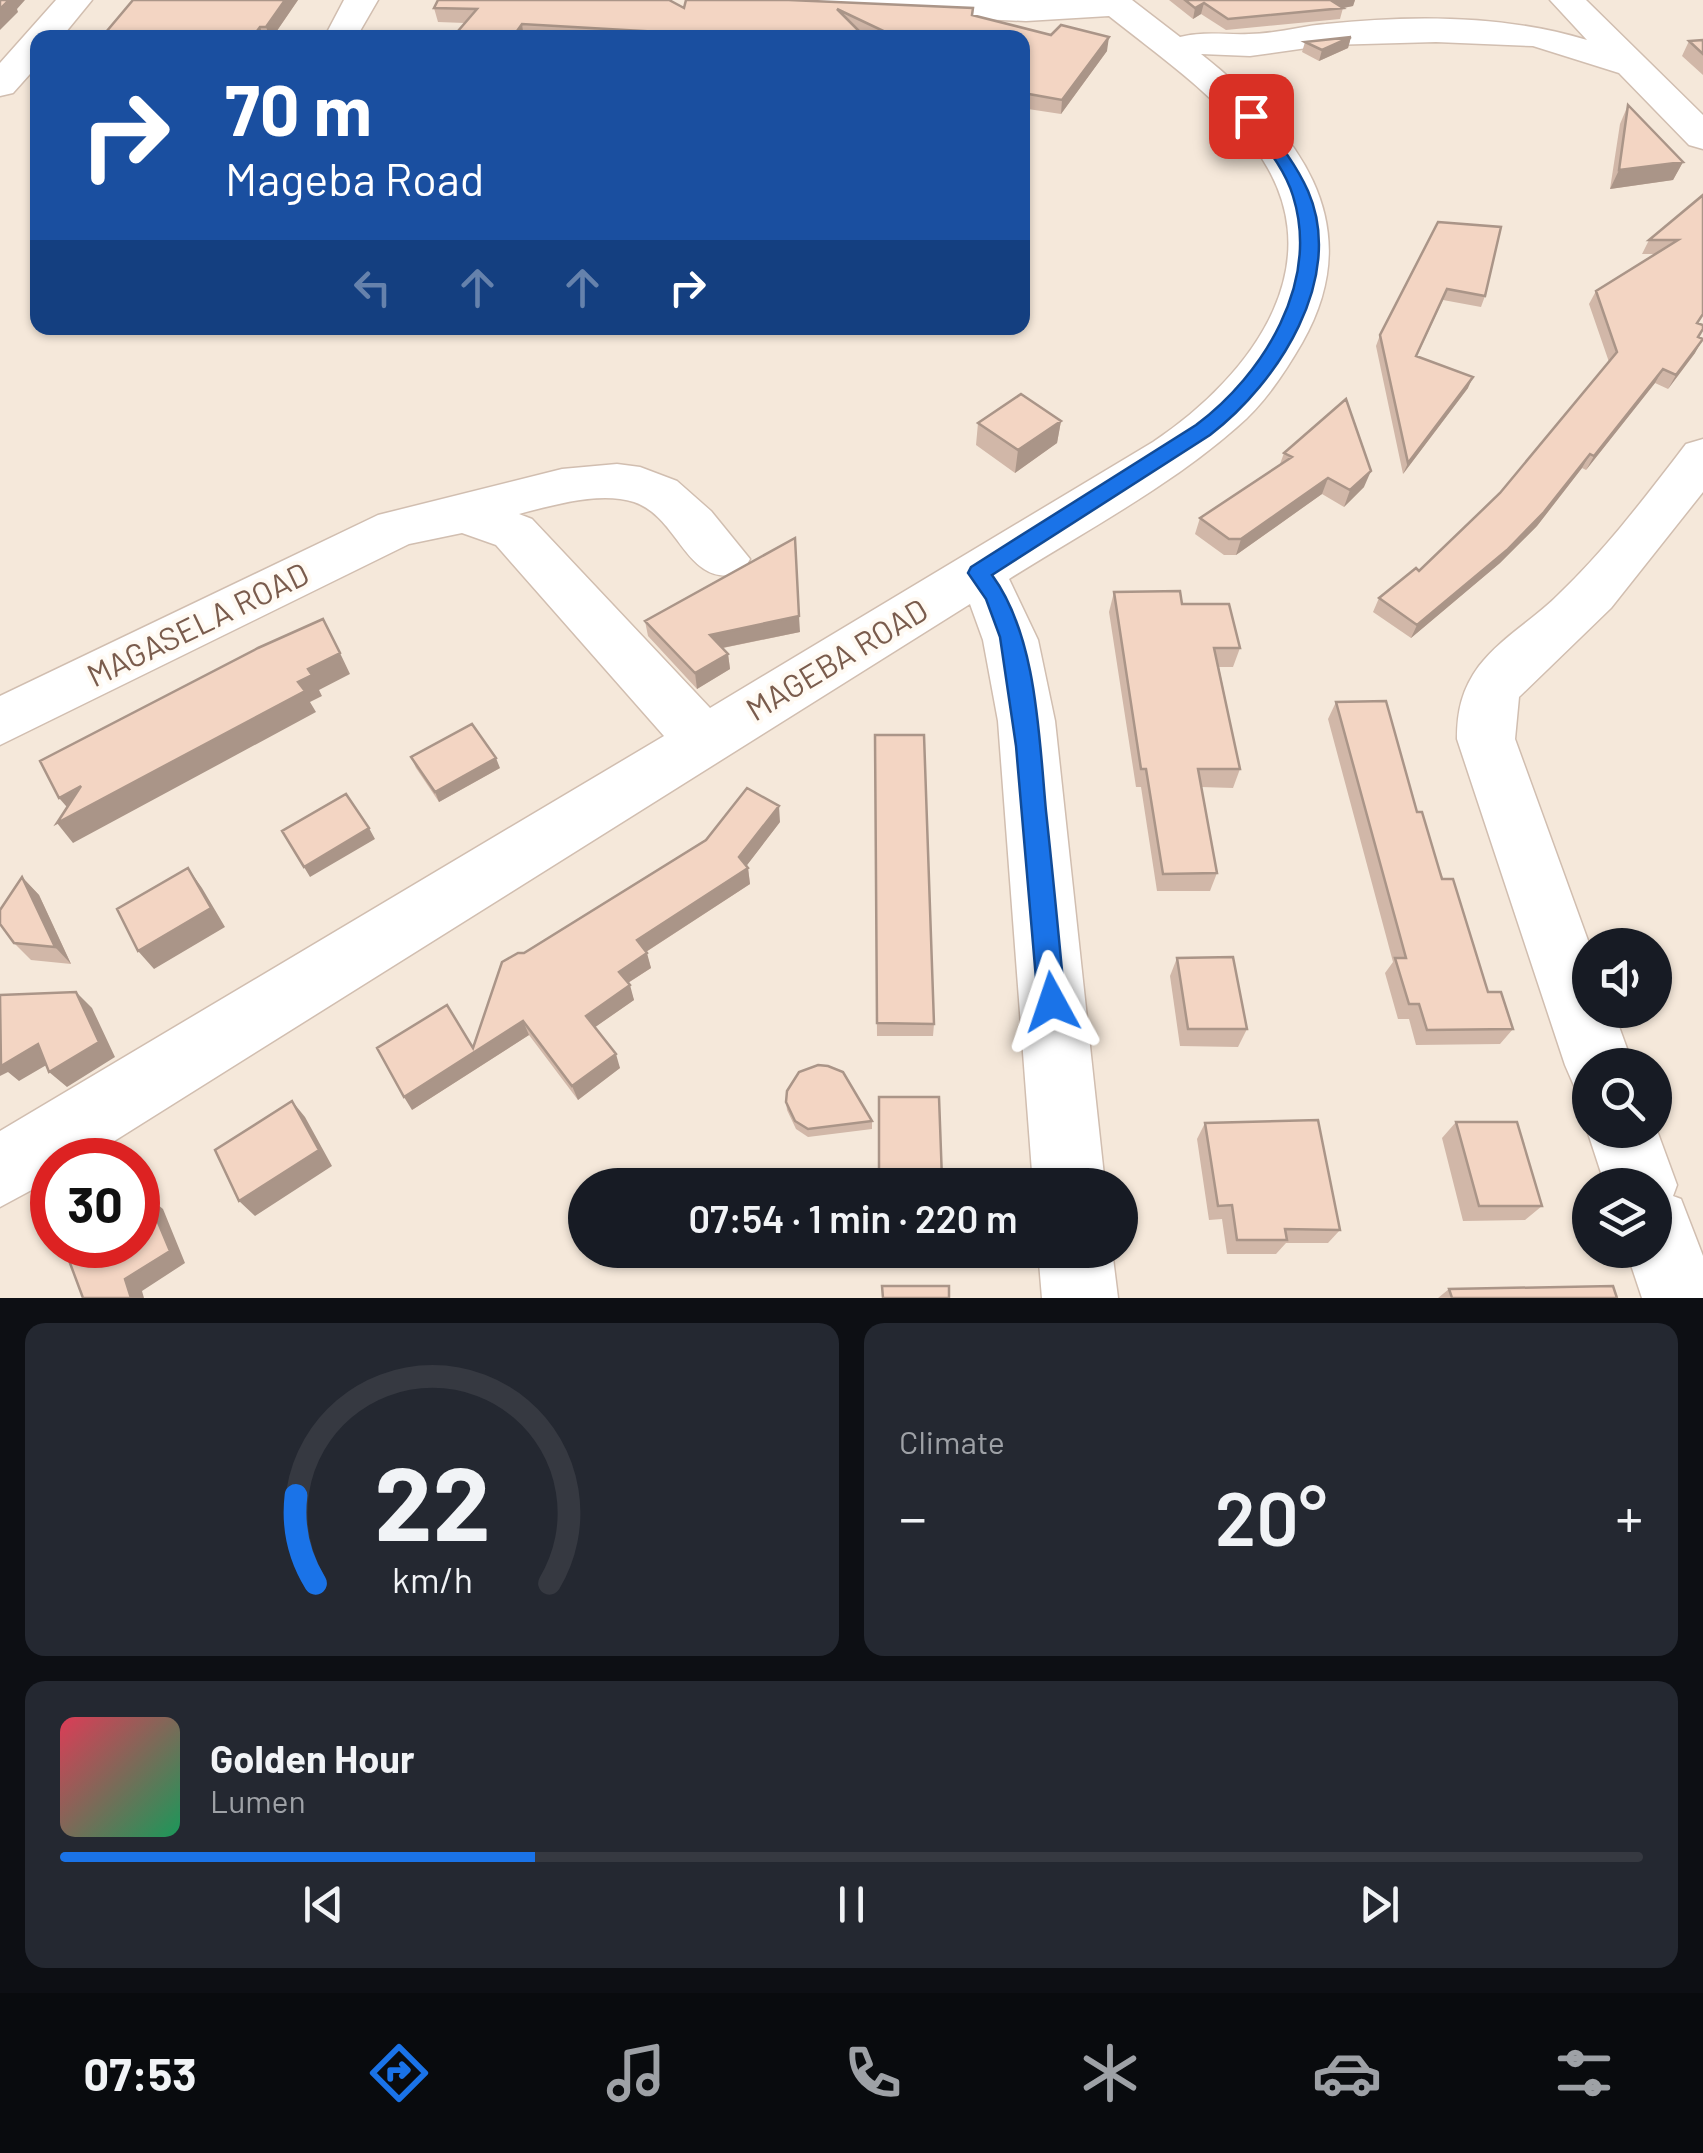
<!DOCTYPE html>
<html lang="en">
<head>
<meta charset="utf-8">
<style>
  :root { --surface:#171b24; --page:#242831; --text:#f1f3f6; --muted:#9ea1a6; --line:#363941; --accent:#1a73e8 }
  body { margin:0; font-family:Barlow,sans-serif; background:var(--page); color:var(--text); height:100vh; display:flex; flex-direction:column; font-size:38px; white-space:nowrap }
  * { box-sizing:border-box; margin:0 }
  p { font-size:32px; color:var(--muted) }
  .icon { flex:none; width:55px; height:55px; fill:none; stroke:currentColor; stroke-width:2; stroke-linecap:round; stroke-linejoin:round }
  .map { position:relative; height:1298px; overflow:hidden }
  .panel { display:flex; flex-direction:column; gap:25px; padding:25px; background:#0d0f14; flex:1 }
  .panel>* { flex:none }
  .top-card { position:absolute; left:30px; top:30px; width:1000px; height:305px; border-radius:20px; box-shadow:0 2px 8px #0004; background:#1a4fa0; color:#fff; overflow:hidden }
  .buttons { position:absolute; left:1572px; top:928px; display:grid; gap:20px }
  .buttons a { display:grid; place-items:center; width:100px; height:100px; border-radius:50%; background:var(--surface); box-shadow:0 2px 8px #0004; font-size:50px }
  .speed { position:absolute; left:30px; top:1138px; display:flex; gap:20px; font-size:50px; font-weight:700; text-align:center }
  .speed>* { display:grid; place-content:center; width:130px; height:130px; border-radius:50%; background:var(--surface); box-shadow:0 2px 8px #0004; line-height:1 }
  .speed .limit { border:15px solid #d22; background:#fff; color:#111 }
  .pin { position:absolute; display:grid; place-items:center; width:85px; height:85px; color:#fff; margin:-42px; border-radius:20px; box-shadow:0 5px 15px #0006 }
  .me { position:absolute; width:110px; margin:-55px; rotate:355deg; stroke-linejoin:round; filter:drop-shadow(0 0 8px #0008) }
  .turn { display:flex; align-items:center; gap:35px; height:210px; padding:0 30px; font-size:45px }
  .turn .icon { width:130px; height:130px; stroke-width:2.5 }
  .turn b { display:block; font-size:70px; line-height:85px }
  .lanes { display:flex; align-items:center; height:95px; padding:0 30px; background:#0003; justify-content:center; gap:50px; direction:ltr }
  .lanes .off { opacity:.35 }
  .big { font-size:75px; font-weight:600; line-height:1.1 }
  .panel .widget { flex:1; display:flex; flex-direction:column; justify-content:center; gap:15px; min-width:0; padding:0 35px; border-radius:20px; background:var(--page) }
  .panel .dial { align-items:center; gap:0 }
  .dial svg { height:260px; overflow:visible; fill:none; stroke:var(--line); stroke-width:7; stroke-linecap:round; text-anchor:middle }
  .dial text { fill:var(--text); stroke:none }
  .song { display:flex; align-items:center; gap:30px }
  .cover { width:120px; height:120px; border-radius:15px; background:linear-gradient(135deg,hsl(350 70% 55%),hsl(150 70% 35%)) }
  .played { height:10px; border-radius:5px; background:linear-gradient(90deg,var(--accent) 30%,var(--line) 30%) }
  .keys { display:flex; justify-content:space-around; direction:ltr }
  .heat { display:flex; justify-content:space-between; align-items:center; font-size:55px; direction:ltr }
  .panel .tiles { flex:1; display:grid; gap:25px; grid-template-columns:1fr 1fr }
  .widget:last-child { grid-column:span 2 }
  .trip { position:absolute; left:568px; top:1168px; width:570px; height:100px; border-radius:50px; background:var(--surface); box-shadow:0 2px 8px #0004; font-weight:600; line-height:100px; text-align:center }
  .menu { display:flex; height:160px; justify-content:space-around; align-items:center; background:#090b0e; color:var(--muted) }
  .menu .icon { width:70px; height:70px }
  .menu .on { color:var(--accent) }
  .menu b { font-size:45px; color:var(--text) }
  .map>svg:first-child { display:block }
  .residential { fill:#f5e8da; fill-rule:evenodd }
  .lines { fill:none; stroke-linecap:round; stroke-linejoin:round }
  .minor-casing { stroke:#d1beb0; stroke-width:3 }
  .minor { fill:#fff; fill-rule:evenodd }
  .wall { fill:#d1b7a8 }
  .shaded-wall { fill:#aa9588 }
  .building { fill:#f3d5c3; stroke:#aa9588; stroke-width:2.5 }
  .route { fill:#1a73e8; stroke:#114b97; stroke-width:2.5 }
  .labels { text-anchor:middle; stroke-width:8; stroke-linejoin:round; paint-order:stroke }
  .street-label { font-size:32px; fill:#7a5c4d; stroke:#fffaf3 }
</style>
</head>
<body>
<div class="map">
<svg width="1703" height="1298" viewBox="0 0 1703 1298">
  <rect width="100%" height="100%" fill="#fdf6ec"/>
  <path class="residential" d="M0 0H1703V1298H0ZM38 38H1022V328H38ZM1590 945H1655V1010H1590ZM1590 1065H1655V1130H1590ZM52 1160H138V1245H52ZM585 1185H1120V1250H585ZM1590 1185H1655V1250H1590Z"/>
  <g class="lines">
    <defs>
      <path id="minor" d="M56 0H92L61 38H38V65L13 93 0 96V63Z
        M344 0H378L356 38H324Z
        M763 0H1132L1180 37C1205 31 1225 35 1249 34 1275 34 1301 26 1326 24 1411 15 1506 15 1587 40L1550 0H1586L1703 115V149L1689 145 1619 73 1533 46 1436 42 1328 45 1250 56 1201 54C1296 129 1371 222 1302 343 1284 374 1264 404 1237 427 1169 487 1085 531 1009 579L1038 640 1055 721 1105 1185H1033L998 721 983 640 970 604 84 1160H52V1179L0 1207V1131L664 736 496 545 462 533 409 544 0 745V696L378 515 562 469 617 464 640 467 677 481 711 511 750 559 742 573C686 590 681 518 634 502 600 491 553 505 519 514L532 519 710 708 1153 442C1253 375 1341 258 1251 143 1212 92 1158 55 1109 16L1026 21 780 10 768 7Z
        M1703 439V492L1611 608 1519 697 1515 739 1590 946V1010H1613L1633 1065H1590V1094L1575 1088 1565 1065 1457 739C1457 711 1462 689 1479 666 1501 637 1535 619 1560 593 1607 548 1646 496 1686 444Z
        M1590 1122V1130H1655V1125L1677 1185 1673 1196 1681 1199 1703 1256V1298H1642L1626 1250H1655V1185H1605L1587 1130Z
        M1038 1250H1112L1118 1298H1042Z"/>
    </defs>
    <use href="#minor" class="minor-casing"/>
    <use href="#minor" class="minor"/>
  </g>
  <path class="wall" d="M133 0H298L272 38H101Z
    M686 0 972 15 1107 51 1061 114 1028 109 1022 101V38H452L465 23 438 22 434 8H684Z
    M1169 0H1355L1353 6 1343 8 1340 19 1226 30 1201 14 1193 19Z
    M1351 37 1348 48 1319 61 1302 52 1305 42Z
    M1703 40V75L1682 56 1689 41Z
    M1628 105 1683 162 1673 180 1610 189 1620 124Z
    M1703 195 1698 337 1695 353 1668 389 1655 383 1586 470 1582 468 1537 526 1500 563 1411 638 1373 612 1379 598 1419 571 1500 493 1609 362 1589 304 1596 291 1656 254H1642L1649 240Z
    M1438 222 1485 296 1481 307 1443 300 1417 356 1468 388 1403 474 1376 346 1380 335Z
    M1061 421 1057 443 1015 473 976 445 978 423Z
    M1284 453 1364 487 1344 507 1322 494 1236 555H1224L1195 534 1200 518 1280 464Z
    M1114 592 1182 604 1240 648 1233 667H1219L1240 769 1233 788 1201 787 1217 873 1210 891H1157L1141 787H1136L1109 612Z
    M645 621 800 632 723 648 728 654 730 669 697 689 648 636Z
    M1336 702 1417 812 1488 992 1513 1029 1500 1044 1416 1045 1409 1019H1398L1385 973 1393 962 1328 719Z
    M875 735 934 1024 933 1036H877Z
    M411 757 500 768 439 802 416 768Z
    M780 822 746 866 748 868 750 884 646 952 651 968 628 983 634 1000 595 1027 620 1068 578 1100 529 1035 412 1110 473 1048 524 953Z
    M22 877 39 895 71 964 31 960 14 943Z
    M1177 958 1247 1029 1238 1047 1180 1046 1170 976Z
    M879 1097 942 1179 941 1185H879Z
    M786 1102 872 1121V1129L808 1137 796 1129 787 1110Z
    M1456 1122 1542 1206 1525 1220 1463 1221 1442 1138Z
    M1205 1123 1340 1230 1328 1243H1286L1276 1254H1227L1222 1219 1209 1220 1197 1139Z
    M1449 1289 1617 1298H1438Z"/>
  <path class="shaded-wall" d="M8 0H25L17 9 18 12 0 30V9Z
    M285 0H298L272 38H270L266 27Z
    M1336 0H1355L1353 6 1343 8 1332 1Z
    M1204 3 1201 14 1193 19 1195 8Z
    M522 24 524 38H512Z
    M260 27 264 38H252Z
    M1109 37 1107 51 1061 114 1062 100Z
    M1351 37 1348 48 1319 61 1322 50Z
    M1683 162 1673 180 1610 189 1619 170Z
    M1703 339 1695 353 1668 389 1676 375Z
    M1663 369 1655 383 1586 470 1594 456Z
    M1473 377 1468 388 1403 474 1408 463Z
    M1061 421 1057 443 1015 473 1018 450Z
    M1590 454 1582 468 1537 526 1500 563 1411 638 1417 625Z
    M1371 471 1364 487 1344 507 1350 490Z
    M1328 478 1322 494 1236 555 1241 539Z
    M799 616 800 632 712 650 710 635Z
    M340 653 350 674 319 690 322 696 310 702 316 712 73 843 57 823 73 814 59 798 298 682 308 669Z
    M728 654 730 669 697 689 695 673Z
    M496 758 500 768 439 802 435 792Z
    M779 806 780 822 741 873 748 868 750 884 641 955 637 940 739 857Z
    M369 828 375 839 310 877 304 867Z
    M188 868 202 888 225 927 154 969 138 951Z
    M22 877 39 895 71 964 55 947Z
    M647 953 651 968 623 986 619 972Z
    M630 985 634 1000 591 1030 586 1016Z
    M76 992 92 1008 115 1057 67 1087 49 1072Z
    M523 1021 529 1035 412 1110 404 1097Z
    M38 1044 55 1060 19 1081 8 1072 0 1076V1056Z
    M616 1054 620 1068 578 1100 572 1086Z
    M292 1101 305 1117 332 1166 255 1216 239 1201Z
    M147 1196 163 1209 185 1263 142 1291 144 1298H131L125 1279Z"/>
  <path class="building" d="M0 0H9L0 9Z
    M133 0H285L266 27H260L252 38H101Z
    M438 0H669L684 8 686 0H789L973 8 972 15 1051 35 1061 25 1109 37 1062 100 1029 94 1022 84V38H898L837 9 866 38H822L730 32 736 35 709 34 704 38H674L676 33 522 24 512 38H452L477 9 434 8Z
    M1185 0H1336L1332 1 1343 8 1228 19 1204 3 1195 8Z
    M1351 37 1322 50 1305 42Z
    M1703 40V54L1689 41Z
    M1628 105 1683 162 1619 170Z
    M1703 195V314L1697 323 1703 325V329L1698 337 1703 339 1676 375 1663 369 1594 456 1590 454 1544 512 1507 550 1417 625 1379 598 1416 568 1419 571 1500 493 1617 352 1596 291 1678 240H1649Z
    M1438 222 1501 227 1485 296 1447 289 1416 356 1473 377 1408 463 1380 335Z
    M1021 394 1061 421 1018 450 978 423Z
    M1346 399 1371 471 1350 490 1328 478 1241 539H1229L1200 518 1292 457 1284 453Z
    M795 538 799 616 710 635 728 654 695 673 645 621Z
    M1180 591 1182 604H1229L1240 648H1214L1240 769H1198L1217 873 1163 874 1146 769H1141L1114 592Z
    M323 619 340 653 308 669 312 675 298 682 305 691 57 823 81 786 59 798 40 761 258 648Z
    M1386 701 1417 812H1422L1442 879H1453L1488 992H1501L1513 1029 1427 1030 1419 1004H1409L1395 958H1406L1336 702Z
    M472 724 496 758 435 792 411 757Z
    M875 735H924L934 1024 877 1023Z
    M747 788 779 806 739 857 748 868 637 940 647 953 619 972 630 985 586 1016 616 1054 572 1086 523 1021 404 1097 377 1048 447 1005 473 1048 502 962 518 953H524L706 840Z
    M346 794 369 828 304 867 282 831Z
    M188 868 211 908 138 951 117 909Z
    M22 877 55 947 14 943 0 924V910Z
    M1233 957 1247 1029H1188L1177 958Z
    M76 992 99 1042 49 1072 38 1044 1 1066 0 995Z
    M818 1065 828 1066 843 1072 872 1121 808 1129 795 1121 786 1102 787 1091 799 1072Z
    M879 1097H939L942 1179 879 1180Z
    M292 1101 319 1150 239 1201 215 1150Z
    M1318 1120 1340 1230 1285 1229 1287 1240H1237L1232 1205 1218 1206 1205 1123Z
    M1456 1122H1517L1542 1206H1479Z
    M147 1196 170 1251 125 1279 131 1298H83L64 1247 67 1245H138V1202Z
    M882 1286H949V1298H883Z
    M1613 1286 1617 1298H1452L1449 1289Z"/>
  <path class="route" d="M1245 113H1256C1275 138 1295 162 1308 191 1346 278 1278 383 1210 435L992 575C1037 636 1039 737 1046 811 1053 875 1059 938 1065 1002L1061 1011 1052 1015 1042 1011 1038 1002 1016 746 1000 637 986 599 968 573 971 567 1196 425C1264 374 1320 283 1293 196 1284 166 1261 141 1243 116Z"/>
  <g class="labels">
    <g class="street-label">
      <text transform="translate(198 625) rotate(-26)" y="11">MAGASELA ROAD</text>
      <text transform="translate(837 660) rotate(-31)" y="11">MAGEBA ROAD</text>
    </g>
  </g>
</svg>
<div class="buttons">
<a><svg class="icon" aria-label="sound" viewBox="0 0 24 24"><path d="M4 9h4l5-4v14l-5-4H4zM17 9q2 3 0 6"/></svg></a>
<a><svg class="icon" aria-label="search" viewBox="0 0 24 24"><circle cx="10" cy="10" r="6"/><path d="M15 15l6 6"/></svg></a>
<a><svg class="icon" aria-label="layers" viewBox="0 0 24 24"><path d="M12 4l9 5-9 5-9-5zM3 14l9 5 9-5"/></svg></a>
</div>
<div class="speed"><div class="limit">30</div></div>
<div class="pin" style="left:1251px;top:116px;background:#d93025"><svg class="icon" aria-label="arrive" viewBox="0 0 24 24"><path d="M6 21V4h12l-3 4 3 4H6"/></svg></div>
<svg class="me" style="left:1052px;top:1002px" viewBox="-20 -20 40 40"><path d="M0-17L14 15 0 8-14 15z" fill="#1a73e8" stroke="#fff" stroke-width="4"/></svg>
<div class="trip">07:54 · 1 min · 220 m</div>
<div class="top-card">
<div class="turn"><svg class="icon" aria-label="right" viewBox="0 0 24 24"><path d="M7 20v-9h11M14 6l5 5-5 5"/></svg><div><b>70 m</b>Mageba Road</div></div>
<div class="lanes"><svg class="icon off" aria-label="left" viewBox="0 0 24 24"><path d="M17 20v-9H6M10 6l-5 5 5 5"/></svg><svg class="icon off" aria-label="ahead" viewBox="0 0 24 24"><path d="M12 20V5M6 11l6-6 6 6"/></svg><svg class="icon off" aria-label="ahead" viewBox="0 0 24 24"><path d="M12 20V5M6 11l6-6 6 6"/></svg><svg class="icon" aria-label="right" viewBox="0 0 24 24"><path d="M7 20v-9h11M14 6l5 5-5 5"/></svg></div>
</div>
</div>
<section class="panel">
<div class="tiles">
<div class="widget dial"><svg viewBox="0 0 100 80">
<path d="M14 69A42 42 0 1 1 86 69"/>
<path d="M14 69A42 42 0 0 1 8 42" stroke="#1a73e8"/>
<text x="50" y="56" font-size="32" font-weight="700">22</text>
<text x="50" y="72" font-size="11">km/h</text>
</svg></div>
<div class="widget"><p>Climate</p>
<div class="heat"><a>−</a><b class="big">20°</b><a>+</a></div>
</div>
<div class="widget">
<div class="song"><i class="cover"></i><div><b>Golden Hour</b><p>Lumen</p></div></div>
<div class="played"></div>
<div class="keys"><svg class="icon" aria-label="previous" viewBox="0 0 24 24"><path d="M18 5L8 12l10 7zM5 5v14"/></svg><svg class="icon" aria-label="pause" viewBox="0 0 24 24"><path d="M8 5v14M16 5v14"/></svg><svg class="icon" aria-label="next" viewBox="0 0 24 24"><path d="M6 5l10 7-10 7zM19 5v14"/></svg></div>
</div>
</div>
</section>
<nav class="menu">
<b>07:53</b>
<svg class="icon on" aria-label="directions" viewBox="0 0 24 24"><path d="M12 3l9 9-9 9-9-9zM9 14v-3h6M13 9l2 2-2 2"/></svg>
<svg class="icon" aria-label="music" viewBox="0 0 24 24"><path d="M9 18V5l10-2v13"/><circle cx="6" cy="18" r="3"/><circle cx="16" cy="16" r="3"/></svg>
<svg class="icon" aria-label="phone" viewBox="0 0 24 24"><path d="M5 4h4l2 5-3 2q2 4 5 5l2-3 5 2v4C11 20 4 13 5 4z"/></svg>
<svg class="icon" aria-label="climate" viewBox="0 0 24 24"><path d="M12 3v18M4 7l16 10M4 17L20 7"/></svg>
<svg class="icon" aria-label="car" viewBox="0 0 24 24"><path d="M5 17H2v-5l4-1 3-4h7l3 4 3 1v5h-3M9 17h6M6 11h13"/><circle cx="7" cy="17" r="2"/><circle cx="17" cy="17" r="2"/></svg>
<svg class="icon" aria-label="filters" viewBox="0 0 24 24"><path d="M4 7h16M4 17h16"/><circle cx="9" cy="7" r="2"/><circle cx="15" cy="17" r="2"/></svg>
</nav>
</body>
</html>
